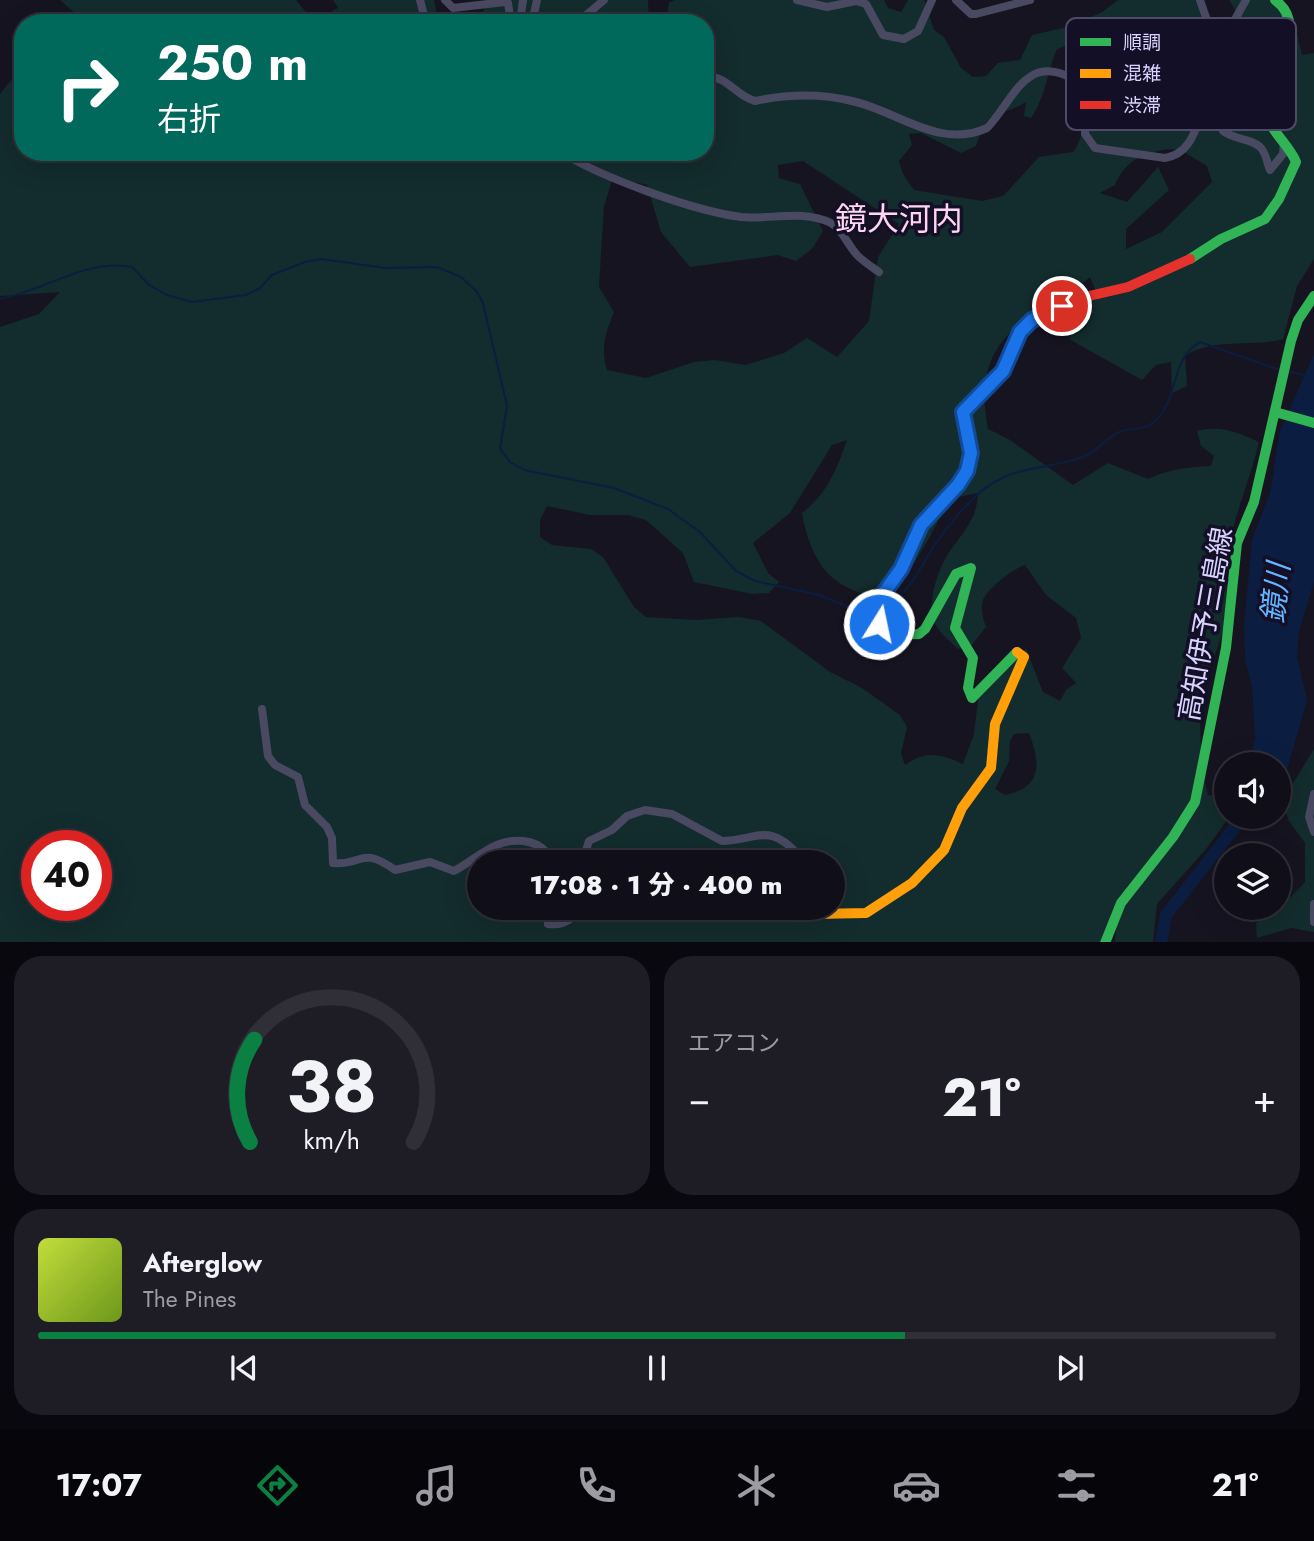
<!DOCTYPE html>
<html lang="ja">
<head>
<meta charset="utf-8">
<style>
  :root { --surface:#100f19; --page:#1e1d26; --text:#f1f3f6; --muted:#9c9ca2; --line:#302f38; --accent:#0b8043 }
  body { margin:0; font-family:Jost,"Noto Sans JP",sans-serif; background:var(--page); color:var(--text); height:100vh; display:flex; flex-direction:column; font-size:26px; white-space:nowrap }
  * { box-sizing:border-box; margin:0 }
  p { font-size:23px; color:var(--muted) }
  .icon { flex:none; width:38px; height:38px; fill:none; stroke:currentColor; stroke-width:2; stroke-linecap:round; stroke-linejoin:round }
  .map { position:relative; height:942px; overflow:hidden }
  .drawer { display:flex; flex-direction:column; gap:14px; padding:14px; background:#09080e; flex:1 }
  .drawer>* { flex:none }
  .banner { position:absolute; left:14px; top:14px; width:700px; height:147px; border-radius:28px; box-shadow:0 7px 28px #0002,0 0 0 2px var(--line); background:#00695c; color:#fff; overflow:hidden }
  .tools { position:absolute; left:1214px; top:752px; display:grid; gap:14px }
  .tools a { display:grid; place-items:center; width:77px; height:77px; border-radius:50%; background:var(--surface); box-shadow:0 7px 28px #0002,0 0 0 2px var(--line); font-size:35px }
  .speed { position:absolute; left:21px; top:830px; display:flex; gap:14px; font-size:35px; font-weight:700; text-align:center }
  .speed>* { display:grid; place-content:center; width:91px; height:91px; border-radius:50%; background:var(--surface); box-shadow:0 7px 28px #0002,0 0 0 2px var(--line); line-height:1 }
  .speed .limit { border:10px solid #d22; background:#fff; color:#111 }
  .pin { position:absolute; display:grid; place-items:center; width:60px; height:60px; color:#fff; margin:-30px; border:4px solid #fff; border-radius:50%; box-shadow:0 2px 7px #0007 }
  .me { position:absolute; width:77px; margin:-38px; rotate:10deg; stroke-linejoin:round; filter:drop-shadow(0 0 5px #0008) }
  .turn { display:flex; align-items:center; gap:24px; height:147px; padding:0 28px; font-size:32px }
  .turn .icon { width:91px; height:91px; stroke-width:2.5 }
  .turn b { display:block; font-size:49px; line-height:60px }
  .big { font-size:52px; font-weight:800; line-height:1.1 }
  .drawer .card { flex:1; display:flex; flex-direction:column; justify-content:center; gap:10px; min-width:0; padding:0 24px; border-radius:28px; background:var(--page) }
  .drawer .dial { align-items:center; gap:0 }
  .dial svg { height:182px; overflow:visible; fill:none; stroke:var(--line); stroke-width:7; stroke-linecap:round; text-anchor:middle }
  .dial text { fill:var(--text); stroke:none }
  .song { display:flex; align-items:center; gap:21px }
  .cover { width:84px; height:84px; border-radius:10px; background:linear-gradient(135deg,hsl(70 70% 55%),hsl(80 70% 35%)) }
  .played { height:7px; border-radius:4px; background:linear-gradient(90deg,var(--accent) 70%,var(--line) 70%) }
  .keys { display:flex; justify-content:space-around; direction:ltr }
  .heat { display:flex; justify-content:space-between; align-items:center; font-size:38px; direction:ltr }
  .drawer .tiles { flex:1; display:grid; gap:14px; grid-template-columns:1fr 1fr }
  .card:last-child { grid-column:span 2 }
  .trip { position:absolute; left:467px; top:850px; width:378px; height:70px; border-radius:35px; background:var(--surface); box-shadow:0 7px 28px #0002,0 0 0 2px var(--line); font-weight:800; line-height:70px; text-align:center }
  .menu { display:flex; height:112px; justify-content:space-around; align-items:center; background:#06060a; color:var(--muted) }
  .menu .icon { width:49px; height:49px }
  .menu .selected { color:var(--accent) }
  .menu b { font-size:32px; color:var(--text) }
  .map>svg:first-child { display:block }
  .green { fill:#132c2d; fill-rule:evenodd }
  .water { fill:#0b1e41 }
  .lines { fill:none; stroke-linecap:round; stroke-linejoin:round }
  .stream { stroke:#0b1e41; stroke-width:2 }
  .river { stroke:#0b1e41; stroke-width:12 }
  .street { stroke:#4a4962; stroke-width:8 }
  .fast { stroke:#30b455; stroke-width:10 }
  .slow { stroke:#ff9f0a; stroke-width:10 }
  .jam { stroke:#e5322d; stroke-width:10 }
  .route-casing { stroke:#114b97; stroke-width:18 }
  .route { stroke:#1a73e8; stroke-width:12 }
  .labels { text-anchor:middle; stroke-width:7; stroke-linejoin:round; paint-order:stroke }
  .street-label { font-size:28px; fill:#d9d4ff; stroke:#130f26 }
  .water-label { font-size:30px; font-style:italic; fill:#62b6ff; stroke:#130f26 }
  .quarter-label { font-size:32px; fill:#ffd6f0; stroke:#130f26 }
  .key { fill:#130f26; stroke:#4e4a67; stroke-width:2 }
  .key-label { font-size:19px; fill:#d9d4ff }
</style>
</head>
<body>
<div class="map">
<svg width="1314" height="943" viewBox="0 0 1314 943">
  <rect width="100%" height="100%" fill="#161421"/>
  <path class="green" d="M60 0H296L313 21 338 8 333 0H434L438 20V23H86Z
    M487 0H648L649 23H478L485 7 497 4Z
    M675 0H884L888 8 901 12 908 0H924L934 30 944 37 961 68 973 77 986 76 998 63 1020 60 1032 35 1072 26 1102 12 1118 0H1196L1212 28 1229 24 1237 13 1229 0H1277L1293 16 1302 55 1314 53V259L1297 286 1283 339C1251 348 1214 337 1185 356L1187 386 1172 393 1171 362 1156 365 1142 380 1069 339 1075 321 1097 294 1090 277C1077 289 1065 295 1049 304 995 335 976 367 988 429L1010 440 1073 485 1108 463 1148 479C1169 469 1188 467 1211 466L1214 456 1201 446 1197 431C1221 425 1237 432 1259 442 1250 481 1232 520 1226 560 1224 576 1228 592 1227 608 1226 633 1211 660 1205 685 1197 715 1200 765 1208 795L1227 797 1229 817 1207 848 1157 904 1153 942H1115L1117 919 1100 943 0 942V327L39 314 60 292 0 296V94L12 79 23 75V152H705V23H666L669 2ZM1135 26 1152 28 1153 47 1137 65 1127 62C1123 49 1128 37 1135 26ZM1089 27 1103 32 1104 43 1094 55 1076 63 1073 73 1106 84C1100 97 1094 108 1087 120 1080 131 1082 141 1073 152L1039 157 1003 196 982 201 914 190 903 174 899 161 912 145 909 134 921 133 961 153 976 146C989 105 996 120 1026 102L1024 116 1031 118C1046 96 1047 72 1057 49L1085 39ZM1263 30 1276 36 1240 81 1226 80C1226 60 1246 41 1263 30ZM1171 149 1184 152 1207 166 1212 182 1162 232 1126 249V229L1169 190 1158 167 1127 202 1100 193 1115 185C1126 159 1145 152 1171 149ZM803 161 899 224 878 257 869 321 837 357 807 338 784 353 745 365 715 360 694 362 646 378 607 370C600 348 606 332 614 312L599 287 604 206 613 177 647 185 661 232 690 267 778 255 796 261 812 249 823 231 800 184 779 178 778 165ZM847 440C837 469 827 494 802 513 805 532 812 553 823 568 834 583 867 602 885 592 911 579 936 525 949 499L978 493C977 519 964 531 950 551 938 569 928 598 933 620 937 631 950 641 958 649L971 646 986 627C983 618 980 609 983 600 987 589 1014 568 1025 565L1046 595 1076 618 1081 638 1062 668 1076 683 1066 690 1060 701 1043 692 1026 649 979 691 974 734 963 764C939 754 927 750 905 765L901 754 907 727 900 715 862 688 830 672 761 621 739 617 696 620 646 617 634 607 603 557 591 549 552 545 540 537V520L547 506 590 515H628L646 520 683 553 694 582 752 594 769 593 779 582 768 573 753 543 790 513 832 445ZM1029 733C1041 764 1042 788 1005 795L995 789 1009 761 1010 741 1014 734ZM37 845H96V905H37ZM480 863H833V908H480Z
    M1314 749V932L1291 928 1257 938 1256 923 1279 909 1305 882V843L1289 821 1282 801Z"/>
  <path class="water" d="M1314 354V582L1299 631 1297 657 1307 700 1279 798V765H1249L1255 737 1252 686 1245 660 1244 626 1252 540 1270 493 1280 431Z"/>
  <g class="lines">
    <path class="stream" d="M0 299C44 291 86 258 132 267L149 285 167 295 192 302 246 295 260 288 272 275 305 262 321 259 385 268 437 267 461 277 477 292 483 303 507 406 500 449 510 462 524 470 614 488 668 509 700 532 736 571 755 581 819 595 849 607 874 611
      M1290 372 1305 375
      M883 608C910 594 920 567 936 543 948 526 961 509 977 495 1011 464 1041 471 1080 458 1096 453 1105 439 1119 432 1129 427 1141 431 1150 425 1181 404 1168 359 1200 342L1277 369"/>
    <path class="river" d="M1161 943 1166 915 1243 817"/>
    <path class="street" d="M420 0 426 23
      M445 0 453 8 505 2 508 3 511 23
      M797 0 827 7 856 1 866 4 883 35 904 39 918 31 932 0
      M956 0 971 14H976L1030 0
      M1200 0 1211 32 1230 28 1246 0
      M520 23 523 0
      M532 23 537 0
      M577 23 604 0
      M705 77C728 75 735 96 755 101 788 94 819 93 852 101 898 111 939 150 987 128 1012 103 1025 53 1071 78 1077 81 1090 89 1091 96 1093 108 1085 122 1085 134L1095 148 1165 158C1195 153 1196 121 1208 99L1217 101 1223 131C1234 140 1252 138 1261 148 1267 155 1267 164 1270 170L1283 154 1284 142
      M561 152C600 177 694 211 741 217 770 220 803 209 831 223 843 230 848 246 858 256 864 262 872 267 879 272
      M262 709 268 756 275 765 298 777 305 805 327 827 332 838 333 863C363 866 360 845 395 870L430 862 454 871C480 857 497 835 529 842 541 845 548 851 552 863
      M1314 794 1309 817 1314 832
      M582 863 589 841 612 830 627 816 645 810 672 814 722 841C757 840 770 821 800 857L798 863
      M1314 904V922
      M549 908 548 924C563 926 572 919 583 908"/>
    <path class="fast" d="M1190 259 1221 239 1265 219 1279 199 1296 162C1289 144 1269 131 1266 111 1261 77 1314 28 1275 0
      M996 380 963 412 971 453 967 471 921 525 901 569 878 601 881 645 886 647 894 635 919 634 925 629 956 574 971 568 955 628 973 658 968 688 972 698 1017 652
      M1275 412 1314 423
      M1105 943 1121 903 1173 837 1195 802 1226 648 1237 543 1254 502 1291 341 1298 320 1314 296"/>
    <path class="slow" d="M801 908 815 914 866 913 912 883 944 850 962 808 991 768 995 724 1024 657 1017 652"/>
    <path class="jam" d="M996 380 1010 348 1032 320 1089 296 1128 287 1190 259"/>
  </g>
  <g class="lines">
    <defs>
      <path id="route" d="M879 624 878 601 901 569 921 525 958 485 967 471 971 453 963 412 1003 371 1020 332 1032 320 1062 306"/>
    </defs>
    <use href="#route" class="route-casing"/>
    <use href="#route" class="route"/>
  </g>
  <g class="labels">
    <g class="street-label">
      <text transform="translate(1205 624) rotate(-80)" y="10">高知伊予三島線</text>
    </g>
    <g class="water-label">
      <text transform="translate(1276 593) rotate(-84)" y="10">鏡川</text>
    </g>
    <g class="quarter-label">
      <text x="899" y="230">鏡大河内</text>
    </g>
  </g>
  <rect x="1066" y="18" width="230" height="112" rx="10" class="key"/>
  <rect x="1080" y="38" width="31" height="8" fill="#30b455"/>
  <rect x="1080" y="69" width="31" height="9" fill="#ff9f0a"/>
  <rect x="1080" y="101" width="31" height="8" fill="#e5322d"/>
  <g class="key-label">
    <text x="1123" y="49">順調</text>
    <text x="1123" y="80">混雑</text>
    <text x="1123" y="112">渋滞</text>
  </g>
</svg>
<div class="tools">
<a><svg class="icon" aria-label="sound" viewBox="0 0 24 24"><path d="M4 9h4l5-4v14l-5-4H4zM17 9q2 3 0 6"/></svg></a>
<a><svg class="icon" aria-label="layers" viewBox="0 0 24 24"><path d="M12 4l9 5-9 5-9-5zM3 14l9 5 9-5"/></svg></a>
</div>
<div class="speed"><div class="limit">40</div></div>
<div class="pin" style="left:1062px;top:306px;background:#d93025"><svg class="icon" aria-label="arrive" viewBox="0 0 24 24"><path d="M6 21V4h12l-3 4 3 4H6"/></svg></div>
<svg class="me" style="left:879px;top:624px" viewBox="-20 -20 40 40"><circle r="17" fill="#1a73e8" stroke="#fff" stroke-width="3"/><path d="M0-11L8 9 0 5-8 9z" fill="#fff"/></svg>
<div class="trip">17:08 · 1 分 · 400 m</div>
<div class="banner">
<div class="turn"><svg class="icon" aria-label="right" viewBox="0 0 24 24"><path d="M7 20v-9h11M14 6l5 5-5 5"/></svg><div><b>250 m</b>右折</div></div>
</div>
</div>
<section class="drawer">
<div class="tiles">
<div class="card dial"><svg viewBox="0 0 100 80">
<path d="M14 69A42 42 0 1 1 86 69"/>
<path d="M14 69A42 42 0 0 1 16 24" stroke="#0b8043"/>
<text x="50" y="56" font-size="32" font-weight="700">38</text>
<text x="50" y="72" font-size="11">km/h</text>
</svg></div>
<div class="card"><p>エアコン</p>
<div class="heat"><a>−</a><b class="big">21°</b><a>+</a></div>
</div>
<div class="card">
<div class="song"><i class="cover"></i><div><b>Afterglow</b><p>The Pines</p></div></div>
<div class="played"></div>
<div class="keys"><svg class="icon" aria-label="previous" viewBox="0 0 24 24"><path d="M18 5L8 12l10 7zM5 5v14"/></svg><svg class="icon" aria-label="pause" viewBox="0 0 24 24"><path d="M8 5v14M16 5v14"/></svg><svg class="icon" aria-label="next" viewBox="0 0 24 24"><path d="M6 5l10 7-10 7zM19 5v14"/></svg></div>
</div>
</div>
</section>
<nav class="menu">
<b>17:07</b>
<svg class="icon selected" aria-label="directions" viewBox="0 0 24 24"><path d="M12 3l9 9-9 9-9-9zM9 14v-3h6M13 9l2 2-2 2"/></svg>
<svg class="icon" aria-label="music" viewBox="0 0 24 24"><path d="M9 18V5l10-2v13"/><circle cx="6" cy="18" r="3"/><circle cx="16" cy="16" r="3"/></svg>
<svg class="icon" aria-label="phone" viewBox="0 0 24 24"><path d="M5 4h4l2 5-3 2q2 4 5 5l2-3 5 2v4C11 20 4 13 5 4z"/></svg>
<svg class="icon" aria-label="climate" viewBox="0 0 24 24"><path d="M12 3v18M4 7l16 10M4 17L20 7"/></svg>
<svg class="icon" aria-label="car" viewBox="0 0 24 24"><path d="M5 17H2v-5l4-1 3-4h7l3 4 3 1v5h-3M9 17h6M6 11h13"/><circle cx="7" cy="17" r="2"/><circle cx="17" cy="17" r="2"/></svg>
<svg class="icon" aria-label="filters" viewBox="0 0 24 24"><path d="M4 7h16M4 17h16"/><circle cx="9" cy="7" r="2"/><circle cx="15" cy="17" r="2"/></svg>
<b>21°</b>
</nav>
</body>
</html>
